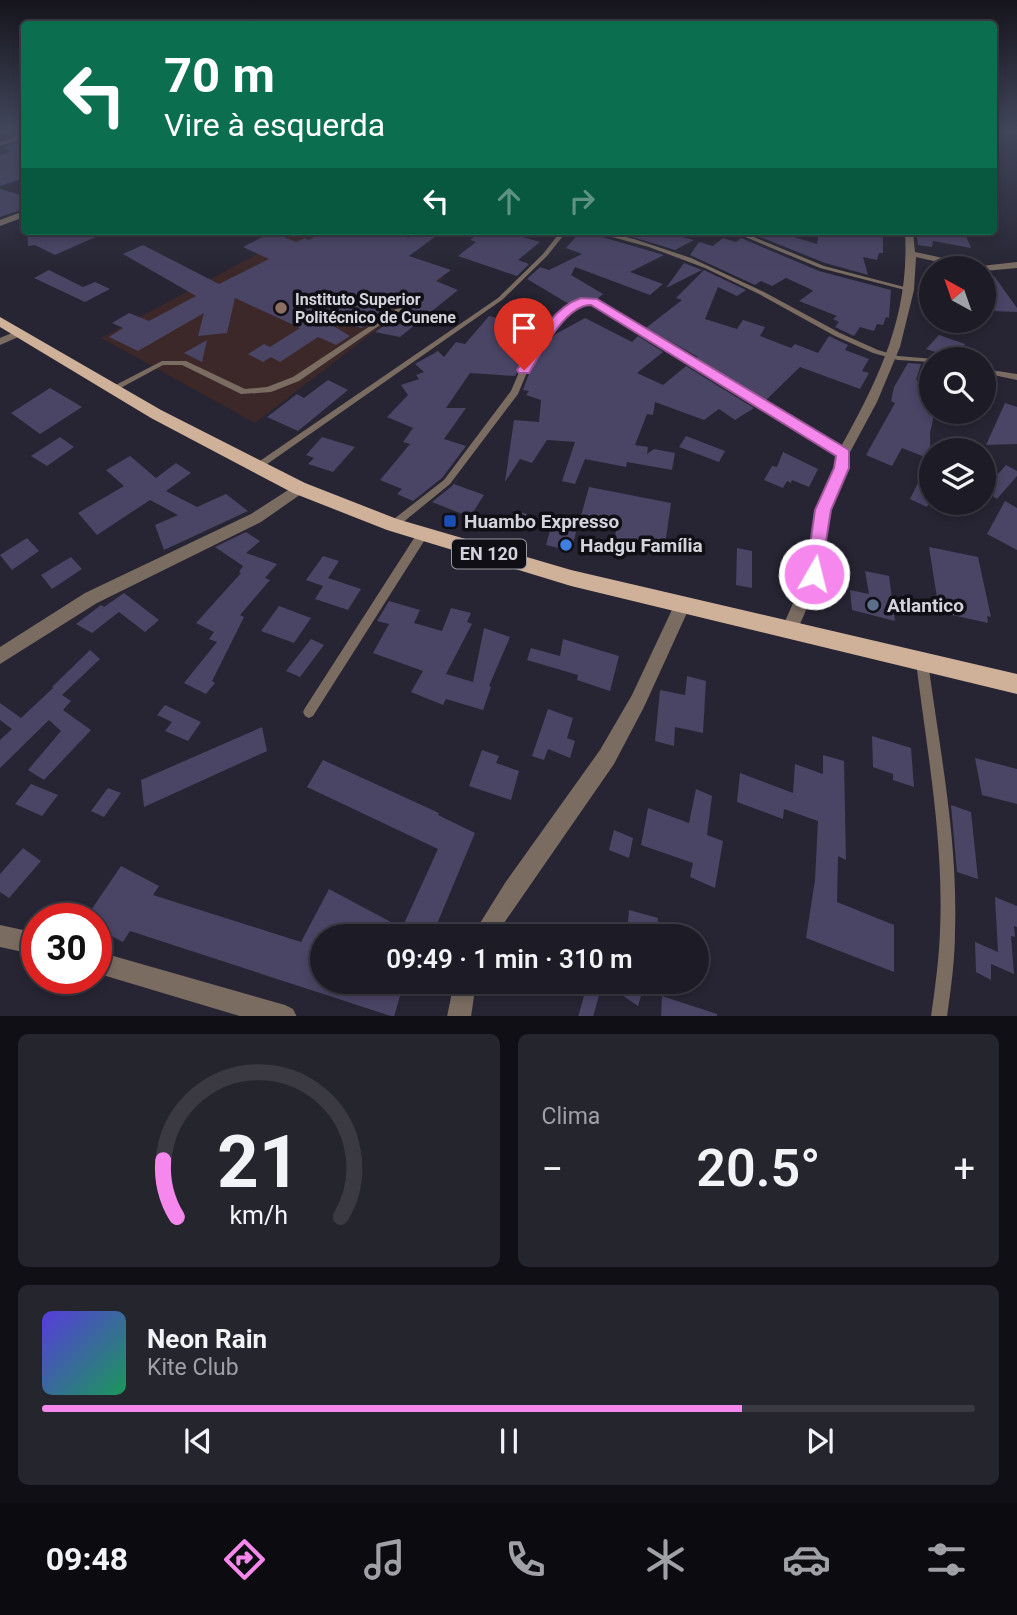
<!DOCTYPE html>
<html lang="pt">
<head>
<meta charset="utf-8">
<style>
  :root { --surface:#1d1c26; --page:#25252e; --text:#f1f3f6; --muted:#a0a1a7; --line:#3b3a43; --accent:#f688ed }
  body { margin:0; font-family:Roboto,sans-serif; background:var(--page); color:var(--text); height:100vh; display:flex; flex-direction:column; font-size:26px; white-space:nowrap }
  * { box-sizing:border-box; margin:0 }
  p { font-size:23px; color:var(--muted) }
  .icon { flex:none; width:38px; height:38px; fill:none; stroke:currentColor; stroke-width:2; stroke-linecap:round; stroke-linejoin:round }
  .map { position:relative; height:1016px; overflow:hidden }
  .side { display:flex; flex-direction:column; gap:18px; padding:18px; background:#100f15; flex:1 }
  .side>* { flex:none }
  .banner { position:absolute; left:21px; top:21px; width:976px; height:214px; border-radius:7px; box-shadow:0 4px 10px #0003,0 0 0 2px var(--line); background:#0b6e4f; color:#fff; overflow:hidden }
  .needle { width:46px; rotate:320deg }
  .fabs { position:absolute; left:919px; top:256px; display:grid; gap:14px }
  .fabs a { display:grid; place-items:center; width:77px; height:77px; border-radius:50%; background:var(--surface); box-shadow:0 4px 10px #0003,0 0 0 2px var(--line); font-size:35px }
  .speed { position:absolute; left:21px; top:903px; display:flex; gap:14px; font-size:35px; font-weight:700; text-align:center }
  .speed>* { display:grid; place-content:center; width:91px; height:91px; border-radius:50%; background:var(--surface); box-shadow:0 4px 10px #0003,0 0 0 2px var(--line); line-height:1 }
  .speed .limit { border:10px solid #d22; background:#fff; color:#111 }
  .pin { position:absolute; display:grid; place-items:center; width:60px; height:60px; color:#fff; margin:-72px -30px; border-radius:50% 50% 50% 0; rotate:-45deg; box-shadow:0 0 7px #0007 }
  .pin .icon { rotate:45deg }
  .me { position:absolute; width:77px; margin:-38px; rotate:8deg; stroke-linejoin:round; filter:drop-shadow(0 0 5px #0008) }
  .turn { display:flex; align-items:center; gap:24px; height:147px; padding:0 28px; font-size:32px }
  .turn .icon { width:91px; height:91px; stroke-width:2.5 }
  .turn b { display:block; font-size:49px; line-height:60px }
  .lanes { display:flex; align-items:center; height:66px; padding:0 28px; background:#0003; justify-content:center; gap:35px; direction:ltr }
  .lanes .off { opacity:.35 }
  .big { font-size:52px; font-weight:600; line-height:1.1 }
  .side .card { flex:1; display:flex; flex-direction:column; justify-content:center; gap:10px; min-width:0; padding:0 24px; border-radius:10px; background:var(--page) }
  .side .dial { align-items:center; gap:0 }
  .dial svg { height:182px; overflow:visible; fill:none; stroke:var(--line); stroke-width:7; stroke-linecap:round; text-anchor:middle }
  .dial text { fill:var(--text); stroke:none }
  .song { display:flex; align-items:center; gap:21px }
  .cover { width:84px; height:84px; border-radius:10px; background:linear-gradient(135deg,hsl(250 70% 55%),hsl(150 70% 35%)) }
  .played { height:7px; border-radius:4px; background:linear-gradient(90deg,var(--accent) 75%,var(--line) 75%) }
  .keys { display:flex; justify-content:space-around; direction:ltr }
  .heat { display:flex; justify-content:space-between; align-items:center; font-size:38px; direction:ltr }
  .side .tiles { flex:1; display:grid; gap:18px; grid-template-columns:1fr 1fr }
  .card:last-child { grid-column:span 2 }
  .trip { position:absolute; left:310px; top:924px; width:399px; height:70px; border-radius:35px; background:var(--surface); box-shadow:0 4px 10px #0003,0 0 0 2px var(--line); font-weight:600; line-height:70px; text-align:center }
  .menu { display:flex; height:112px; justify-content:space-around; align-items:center; background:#0c0b0f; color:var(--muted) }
  .menu .icon { width:49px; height:49px }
  .menu .active { color:var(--accent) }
  .menu b { font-size:32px; color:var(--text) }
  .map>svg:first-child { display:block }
  .education { fill:#3c2829 }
  .building { fill:#4a4465 }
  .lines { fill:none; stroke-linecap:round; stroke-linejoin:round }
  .service { fill:#7a6c61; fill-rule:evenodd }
  .minor { fill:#7a6c61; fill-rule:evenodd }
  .tertiary { fill:#7a6c61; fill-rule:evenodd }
  .primary { fill:#cfb19a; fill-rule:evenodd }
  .route { fill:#f688ed; stroke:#a0589a; stroke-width:2 }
  .education-dot { fill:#8d6e63; stroke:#100f15; stroke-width:2.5 }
  .transit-dot { fill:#1a4fb4; stroke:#100f15; stroke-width:2.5 }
  .shop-dot { fill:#3f7fe0; stroke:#100f15; stroke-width:2.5 }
  .service-dot { fill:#5c6f8a; stroke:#100f15; stroke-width:2.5 }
  .labels { text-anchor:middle; stroke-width:7; stroke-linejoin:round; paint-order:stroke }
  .far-poi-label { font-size:16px; font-weight:bold; fill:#d3d3dc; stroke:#100f15; text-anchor:start }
  .shield { fill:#100f15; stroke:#9898a0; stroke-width:2 }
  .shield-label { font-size:18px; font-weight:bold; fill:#d3d3dc }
  .poi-label { font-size:19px; font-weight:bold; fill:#d3d3dc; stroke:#100f15; text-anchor:start }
</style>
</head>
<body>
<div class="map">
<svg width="1017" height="1017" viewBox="0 0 1017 1017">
  <rect width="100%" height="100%" fill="#272533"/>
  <path class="education" d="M300 231H317L444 278 255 423 101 338Z"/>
  <path class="building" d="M24 141V178L0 186V155L11 151 2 148Z
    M0 189 24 196V209L0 217Z
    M27 231H109L55 255 35 245 28 246Z
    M324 231H390L409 238 418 231H443L409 256 451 270 436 281 458 290 400 337 375 332 421 300 423 297 418 293 362 328 320 318 350 336 336 345 318 337 280 362 271 357 263 362 248 354 264 344 270 347 300 328 235 298 227 333 198 336 204 313 138 351 109 337 123 328 112 323 129 313 149 321 196 296 123 254 143 245 219 284 269 259 243 247 272 232 296 242 305 238 309 240Z
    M482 231H525L519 236 540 242 518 260 529 264 517 276 458 256 476 242 470 240Z
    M581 231 664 255 630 272 663 284 650 295 575 267 571 275 603 294 596 300 581 297 569 304 527 279 540 267 549 270 582 254 566 248Z
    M613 231H682L678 236 694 240 675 250Z
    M774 231 817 244 819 231H883V253H879L877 260 863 257 868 275 825 263 748 232Z
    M916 231H964L971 248 933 241 932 247 918 245Z
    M723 238 736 242 741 238 819 271 891 290 889 318 886 317 883 325 877 324 874 331 860 327 854 336 835 327 839 322 833 319 837 316 799 301 813 291 810 289 786 278 772 286 761 281 755 285 690 255 699 242 713 246Z
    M684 263 702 270 666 288Z
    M49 270 83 287 95 282 110 289 85 302 34 278Z
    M704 270 746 290 737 296 718 287 705 319 737 329 743 320 765 327 760 336 791 348 795 344 818 353 829 336 848 345 845 350 869 359 862 371 869 373 860 389 800 367 765 401 695 359 698 357 646 328 682 300 676 298Z
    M984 274 994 276 1017 308V312L993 311 989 305 984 304Z
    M504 313 541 332 515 376 470 373 446 408H466L444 439 466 446 442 478 413 501 397 494 402 489 380 480 410 444 403 442 413 428 387 417 408 395 401 385 419 379 416 375 424 372 415 364 438 351 444 357 456 342 465 344 489 316 498 318Z
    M585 318 632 342 638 336 663 352 637 373 663 385 686 366 754 408 735 420 719 409 704 420 655 402 653 415 647 414 635 445 648 447 647 454 654 449 675 453 672 470 627 462 626 467 585 459 575 484 562 481 575 442 547 440 532 463 520 459 505 482 514 420 539 422 541 400 526 395 529 391 523 390 530 371 554 335Z
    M939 335 965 344 958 359 926 349Z
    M207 340 202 362 184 353Z
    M908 363 921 364 916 380 931 385V411H935L930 433 931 500 927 507 910 499 930 459 902 448 892 466 866 455 895 403 891 401 894 387Z
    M328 380 348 390 298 431 267 417 297 394 304 398Z
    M50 388 82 407 40 434 11 413Z
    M1005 403 1017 407V444L986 445Z
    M686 436 725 451 719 462 679 447Z
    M60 437 74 447 47 466 31 456Z
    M322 437 355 447 333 472 308 464 314 458 306 455Z
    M783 452 818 469 809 487 792 480 791 483 787 481 783 488 764 480 772 466 777 467Z
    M130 456 156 478 176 463 191 473 166 491 197 507 226 494 248 511 164 550 155 525 178 515 150 500 97 535 78 513 124 486 106 470Z
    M1006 465 1017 471V476L997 499 984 490Z
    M462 473 454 484 484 495 470 517 432 502 452 486Z
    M589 487 671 503 664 552 614 541 616 531 579 523Z
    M1005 501 1017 508V550L987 534Z
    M514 510 527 514 520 529 506 525Z
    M553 520 578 525 571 551 546 545Z
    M246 532 260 541 246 553 277 564 265 578 270 580 240 615 244 617 212 681 215 683 206 694 184 683 217 642 209 639 214 632 196 623 241 573 239 572 243 566 215 547Z
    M27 538 39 551 12 570 0 555Z
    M929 547 978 557 991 617 987 616 988 623 943 613 942 605 938 604Z
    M737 548 752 551V588L736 585Z
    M323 556 339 561 323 586 306 580Z
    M71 557 82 569 52 589 41 575Z
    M865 571 889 576 895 621 852 610 850 590 869 594Z
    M328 578 361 589 348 610 315 599Z
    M124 593 159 620 145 632 119 612 92 633 76 624 101 605 104 607Z
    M389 601 420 610 414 623 442 631 451 608 471 613 467 622 472 624 446 674 473 682 484 628 510 637 489 686 491 687 483 710 446 699 443 705 411 692 423 671 373 653 389 624 377 621Z
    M279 606 311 618 294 643 261 631Z
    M311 639 324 645 300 677 286 671Z
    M563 639 619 656 610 691 577 680 578 675 527 660 531 648 560 656Z
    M90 650 100 659 62 695 71 701 63 710 91 730 44 780 28 770 61 731 49 720 0 768V740L12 729 0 720V703L21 718 53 688 56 691 52 687Z
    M687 676 706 681 703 733 675 727 674 746 655 741 660 690 685 695Z
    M165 705 201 722 188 741 165 731 172 722 157 715Z
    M548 709 573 718 567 738 575 741 570 758 548 749 544 760 532 756Z
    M262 727 267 751 144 807 141 780Z
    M872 736 911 748 914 787 893 780V774L873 767Z
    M482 750 499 756 496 763 519 771 511 800 469 786Z
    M823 755 844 761 846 860 838 856 837 902 894 925V972L806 938 815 880 818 821 784 809 783 819 737 802 740 773 793 793 795 764 823 774Z
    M975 758 1017 769V804L982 795Z
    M323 760 439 813 438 815 475 833 432 936H322V982H404L394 1017 130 931 123 942 96 928V919H85L121 866 159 886 153 895 301 942 329 889 402 928 438 849 307 787Z
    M31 784 58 795 42 816 15 804Z
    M108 788 121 793 104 817 91 811Z
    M696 789 712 796 707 835 723 841 715 888 690 877 693 863 641 845 648 808 689 823Z
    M951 805 971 812 978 879 957 872Z
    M614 830 633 838 629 858 609 850Z
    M23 848 41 861 9 898 0 892V874Z
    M995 897 1017 906V927L1014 926 1015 937 1011 936 1014 974 991 964V980L976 972 975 942 998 952Z
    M629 910 658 918 657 936 627 933Z
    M588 982 600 992 593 1017H578Z
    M603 982H632L643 989 638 1006Z
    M662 996 717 1014V1017H661Z"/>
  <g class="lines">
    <path class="service" d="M561 231H567L547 256 502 300 260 469H254L252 467 254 465 498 298 543 254Z
      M590 231H602L634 239 691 258 764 292 840 333 878 350 898 356 934 359H931V362L898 360 873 353 835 336 759 294 705 268 649 247Z
      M731 231H739L824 266 912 289 909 291 820 268Z
      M417 295 420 297 419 298 299 381 271 392 241 394 182 365H163L115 391 112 392 108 389 162 361H186L245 389 267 387 293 377Z
      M581 300 602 304 733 385 846 452 847 454 846 456H840L727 389 598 307 582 304 569 311 548 338 528 370 518 394 450 484 396 528H390L388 525 390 522 444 480 511 391 520 370 542 335 565 309Z
      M984 369 1017 374V380L984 373Z
      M422 531 426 532 427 535 426 538 313 716 309 718 305 716 303 712 305 708 418 532Z
      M922 657 926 658 928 662C940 751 958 841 955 931 955 960 951 988 947 1017H931C935 988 939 960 940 931 944 841 927 751 916 662L918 658Z"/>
    <path class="minor" d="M24 134V138L0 146V142Z
      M24 211V217L0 226V220Z
      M905 231H913L915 252 981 266 1017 262V268L984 271V268H964L916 257 914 290 900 347 877 402 849 454 848 468 830 511 822 574 796 633 790 635 784 633 782 628 806 574 816 511 834 468 837 454C878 380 910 318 905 231Z
      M19 330 23 331V335L0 345V338Z
      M299 483 304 484 306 488 304 492 261 522 97 603 0 664V647L85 593 251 514Z
      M683 597 689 599 691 604 644 707 614 764 495 936H472L505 883 600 750 632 695 677 599Z
      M454 982H476L471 1017H447Z"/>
    <path class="tertiary" d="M0 925 37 933V955L0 947Z
      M96 951 285 1005 293 1009 297 1017H243L96 973Z"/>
    <path class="primary" d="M0 317 161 410 305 483 397 519 571 570 1017 674V694L571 586 387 530 293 493 151 418 0 327Z"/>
  </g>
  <linearGradient id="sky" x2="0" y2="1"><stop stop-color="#15141c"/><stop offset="0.48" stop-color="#41465b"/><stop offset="1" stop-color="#41465b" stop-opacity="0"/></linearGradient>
  <rect width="1017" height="272" fill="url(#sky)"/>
  <path class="route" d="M581 298 597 299 849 450V468L831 510 820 579 814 582 808 579 806 574 815 510 834 468 836 456 591 305C565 305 541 353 529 373H519L517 370C533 345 551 308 581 298Z"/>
  <circle class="education-dot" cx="281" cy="308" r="7"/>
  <rect class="transit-dot" x="443" y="514" width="14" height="14" rx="3.5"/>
  <circle class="shop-dot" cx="566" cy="545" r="7"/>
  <circle class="service-dot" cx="873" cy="605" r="7"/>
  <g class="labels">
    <g class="far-poi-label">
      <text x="295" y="305">Instituto Superior<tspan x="295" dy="18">Politécnico de Cunene</tspan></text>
    </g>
    <rect class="shield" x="452" y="539.5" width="74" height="29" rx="5"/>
    <g class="shield-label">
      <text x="489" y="560">EN 120</text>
    </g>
    <g class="poi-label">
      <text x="464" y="528">Huambo Expresso</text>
      <text x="580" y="552">Hadgu Família</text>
      <text x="887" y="612">Atlantico</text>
    </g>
  </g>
</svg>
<div class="fabs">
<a><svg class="needle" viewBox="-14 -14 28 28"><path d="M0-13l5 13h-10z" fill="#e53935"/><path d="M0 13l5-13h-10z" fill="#a0a1a7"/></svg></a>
<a><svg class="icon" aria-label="search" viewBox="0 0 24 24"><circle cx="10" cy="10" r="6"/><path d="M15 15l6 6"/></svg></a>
<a><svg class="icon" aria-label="layers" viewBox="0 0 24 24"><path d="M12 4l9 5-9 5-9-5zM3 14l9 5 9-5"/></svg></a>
</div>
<div class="speed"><div class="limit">30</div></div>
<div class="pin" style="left:524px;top:370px;background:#d93025"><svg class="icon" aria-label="arrive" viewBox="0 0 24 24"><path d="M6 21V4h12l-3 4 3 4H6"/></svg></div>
<svg class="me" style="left:814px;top:574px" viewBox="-20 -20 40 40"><circle r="17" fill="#f688ed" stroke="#fff" stroke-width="3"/><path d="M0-11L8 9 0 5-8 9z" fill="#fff"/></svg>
<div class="trip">09:49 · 1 min · 310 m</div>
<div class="banner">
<div class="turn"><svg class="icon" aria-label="left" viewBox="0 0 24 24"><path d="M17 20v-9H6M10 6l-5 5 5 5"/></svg><div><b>70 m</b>Vire à esquerda</div></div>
<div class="lanes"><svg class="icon" aria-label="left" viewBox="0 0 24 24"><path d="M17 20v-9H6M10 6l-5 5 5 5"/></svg><svg class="icon off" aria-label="ahead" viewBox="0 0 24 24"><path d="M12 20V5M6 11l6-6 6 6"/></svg><svg class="icon off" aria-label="right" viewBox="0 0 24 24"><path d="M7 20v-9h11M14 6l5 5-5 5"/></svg></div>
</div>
</div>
<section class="side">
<div class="tiles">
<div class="card dial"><svg viewBox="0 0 100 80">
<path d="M14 69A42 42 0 1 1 86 69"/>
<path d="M14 69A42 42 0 0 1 8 44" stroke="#f688ed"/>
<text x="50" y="56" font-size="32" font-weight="700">21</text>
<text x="50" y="72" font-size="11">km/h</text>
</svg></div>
<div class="card"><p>Clima</p>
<div class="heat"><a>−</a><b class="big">20.5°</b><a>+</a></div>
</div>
<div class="card">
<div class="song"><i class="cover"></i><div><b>Neon Rain</b><p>Kite Club</p></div></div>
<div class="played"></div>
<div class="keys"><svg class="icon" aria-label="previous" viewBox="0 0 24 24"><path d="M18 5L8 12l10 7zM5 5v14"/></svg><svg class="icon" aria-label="pause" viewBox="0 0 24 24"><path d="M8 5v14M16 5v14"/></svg><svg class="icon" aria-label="next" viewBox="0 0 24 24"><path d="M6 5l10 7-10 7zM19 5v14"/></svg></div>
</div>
</div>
</section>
<nav class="menu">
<b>09:48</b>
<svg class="icon active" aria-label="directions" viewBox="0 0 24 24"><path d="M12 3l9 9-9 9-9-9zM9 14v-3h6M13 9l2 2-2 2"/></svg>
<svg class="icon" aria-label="music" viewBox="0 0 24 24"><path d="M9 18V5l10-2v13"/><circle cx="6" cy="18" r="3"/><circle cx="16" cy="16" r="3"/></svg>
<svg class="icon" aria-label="phone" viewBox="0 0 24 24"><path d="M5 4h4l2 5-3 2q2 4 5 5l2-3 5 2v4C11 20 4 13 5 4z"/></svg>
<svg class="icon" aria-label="climate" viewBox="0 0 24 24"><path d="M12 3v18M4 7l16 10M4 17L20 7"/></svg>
<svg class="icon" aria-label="car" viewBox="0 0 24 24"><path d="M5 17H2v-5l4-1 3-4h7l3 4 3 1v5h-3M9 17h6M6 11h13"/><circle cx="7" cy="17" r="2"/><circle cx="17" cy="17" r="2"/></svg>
<svg class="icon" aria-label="filters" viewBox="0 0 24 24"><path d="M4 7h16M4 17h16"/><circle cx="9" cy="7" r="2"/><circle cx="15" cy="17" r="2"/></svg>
</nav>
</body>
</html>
